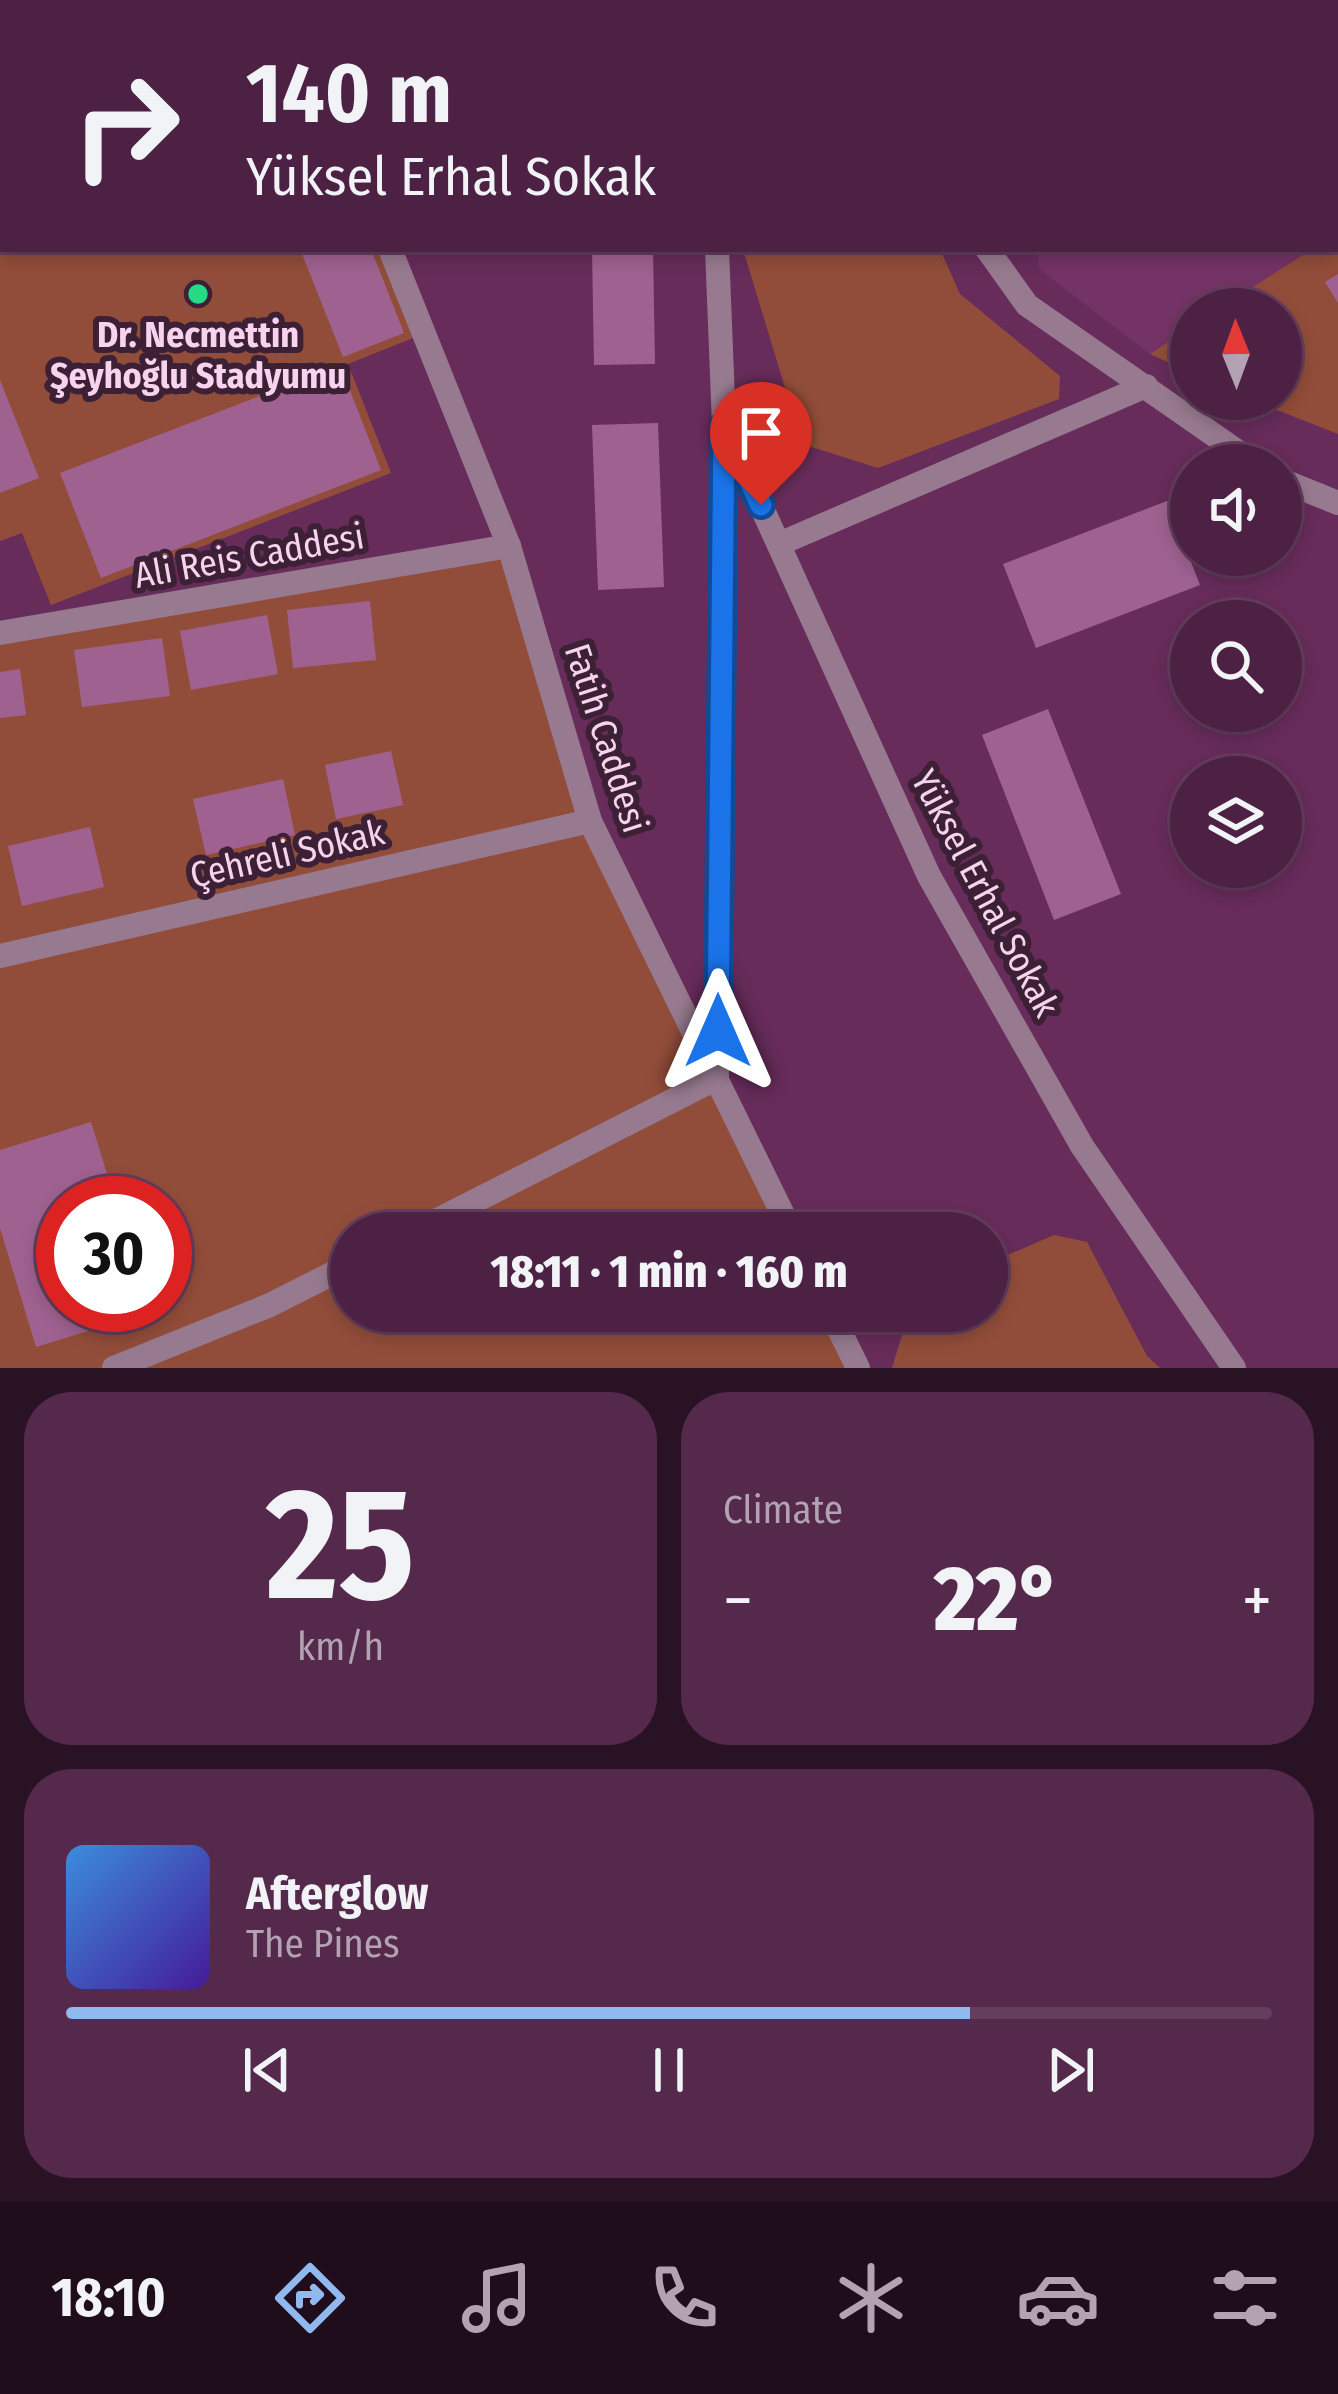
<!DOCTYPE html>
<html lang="en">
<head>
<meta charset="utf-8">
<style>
  :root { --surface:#4d2144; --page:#54294b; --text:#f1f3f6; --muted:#b3a3b2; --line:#643e5d; --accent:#90b9f0 }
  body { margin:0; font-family:"Fira Sans Condensed",sans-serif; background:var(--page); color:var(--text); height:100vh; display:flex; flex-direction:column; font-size:45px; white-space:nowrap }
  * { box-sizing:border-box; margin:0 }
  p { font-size:39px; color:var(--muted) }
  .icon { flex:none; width:66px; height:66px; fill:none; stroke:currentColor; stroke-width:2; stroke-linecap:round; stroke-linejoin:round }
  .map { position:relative; height:1368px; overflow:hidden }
  .drawer { display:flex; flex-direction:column; gap:24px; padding:24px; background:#2a1225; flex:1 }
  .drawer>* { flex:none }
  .banner { position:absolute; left:0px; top:0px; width:1338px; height:252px; box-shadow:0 6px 18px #0003,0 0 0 3px var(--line); background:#4d2144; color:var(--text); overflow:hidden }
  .needle { width:78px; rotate:359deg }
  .fabs { position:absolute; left:1170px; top:288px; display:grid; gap:24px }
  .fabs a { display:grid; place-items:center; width:132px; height:132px; border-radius:50%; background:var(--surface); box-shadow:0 6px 18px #0003,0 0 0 3px var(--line); font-size:60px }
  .speed { position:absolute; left:36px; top:1176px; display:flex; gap:24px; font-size:60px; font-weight:700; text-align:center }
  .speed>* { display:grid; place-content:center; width:156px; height:156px; border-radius:50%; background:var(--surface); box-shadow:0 6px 18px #0003,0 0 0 3px var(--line); line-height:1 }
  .speed .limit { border:18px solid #d22; background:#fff; color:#111 }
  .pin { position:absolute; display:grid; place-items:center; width:102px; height:102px; color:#fff; margin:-123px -51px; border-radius:50% 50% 50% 0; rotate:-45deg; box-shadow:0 0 12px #0007 }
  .pin .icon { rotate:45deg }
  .me { position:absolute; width:132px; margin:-66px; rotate:0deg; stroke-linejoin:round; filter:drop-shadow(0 0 9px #0008) }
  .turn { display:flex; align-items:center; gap:42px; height:252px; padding:0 48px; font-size:54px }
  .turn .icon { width:156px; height:156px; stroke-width:2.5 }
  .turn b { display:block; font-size:84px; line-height:102px }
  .big { font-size:90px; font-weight:800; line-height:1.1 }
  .drawer .widget { flex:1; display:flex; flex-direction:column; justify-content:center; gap:18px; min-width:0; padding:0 42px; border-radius:48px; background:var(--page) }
  .drawer .dial { align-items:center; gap:0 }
  .dial b { font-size:156px; line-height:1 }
  .song { display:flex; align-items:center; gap:36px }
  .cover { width:144px; height:144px; border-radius:18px; background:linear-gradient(135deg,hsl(210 70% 55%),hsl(260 70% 35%)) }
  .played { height:12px; border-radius:6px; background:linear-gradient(90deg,var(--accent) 75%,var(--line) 75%) }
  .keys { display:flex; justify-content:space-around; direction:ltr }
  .heat { display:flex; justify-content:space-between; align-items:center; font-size:66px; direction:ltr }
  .drawer .tiles { flex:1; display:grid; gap:24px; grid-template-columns:1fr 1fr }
  .widget:last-child { grid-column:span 2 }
  .trip { position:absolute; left:330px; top:1212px; width:678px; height:120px; border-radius:60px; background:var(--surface); box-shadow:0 6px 18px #0003,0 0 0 3px var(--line); font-weight:800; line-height:120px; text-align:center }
  .menu { display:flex; height:192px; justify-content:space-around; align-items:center; background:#1f0d1b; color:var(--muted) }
  .menu .icon { width:84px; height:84px }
  .menu .current { color:var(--accent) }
  .menu b { font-size:54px; color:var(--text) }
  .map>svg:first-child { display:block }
  .built { fill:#743366 }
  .green { fill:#924d3a; fill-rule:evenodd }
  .building { fill:#9f6290 }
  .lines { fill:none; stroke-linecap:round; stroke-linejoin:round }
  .minor { stroke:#977a8f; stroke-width:24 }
  .tertiary { stroke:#977a8f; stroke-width:24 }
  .route-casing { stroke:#114b97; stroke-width:30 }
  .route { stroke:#1a73e8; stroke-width:21 }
  .poi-dot { fill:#27d885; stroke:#3c2136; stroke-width:4.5 }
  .labels { text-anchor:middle; stroke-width:12; stroke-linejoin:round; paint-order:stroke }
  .poi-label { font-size:36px; font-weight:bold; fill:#f7d3ed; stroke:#3c2136 }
  .street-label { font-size:36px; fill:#f7d3ed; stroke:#3c2136 }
</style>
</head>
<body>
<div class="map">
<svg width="1338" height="1368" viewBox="0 0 1338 1368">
  <rect width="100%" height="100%" fill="#672c5a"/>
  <path class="built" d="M1078 0H1338V232L1335 3Z
    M1037 249H1312L1219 309H1191V327L1150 354 1039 269Z"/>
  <path class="green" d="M0 0H280L3 3V249H378L413 338 348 364 391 473 51 605 22 533 0 541Z
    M1338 232V434L1249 399H1281V309H1219L1312 249H1335Z
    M743 249H940L960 294 1060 376 1059 399 878 468 802 444Z
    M1191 327V373L1150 354Z
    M509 546 590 821 792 1233H351V1311H830L858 1368H0V633ZM63 1203H165V1305H63Z
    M1054 1235 1087 1242 1147 1356 1160 1368H892L905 1325 922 1311H987V1264Z"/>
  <path class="building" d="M300 249H371L404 333 343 357Z
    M592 249H653L655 364 594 365Z
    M1338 274V303L1325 282Z
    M340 365 381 470 101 578 60 473Z
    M0 380 39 478 0 493Z
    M658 423 664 587 598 590 592 425Z
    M1167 501 1200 585 1036 648 1003 564Z
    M370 601 376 660 293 668 287 610Z
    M267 615 278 674 191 690 180 631Z
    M162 638 170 696 82 707 74 650Z
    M20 669 26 715 0 718V672Z
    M1048 709 1121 894 1054 920 982 735Z
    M391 751 403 805 336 819 325 765Z
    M283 779 295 835 206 855 193 799Z
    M90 827 104 887 22 906 8 846Z
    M91 1122 116 1203H63V1305H147L149 1312 36 1347 0 1228V1150Z"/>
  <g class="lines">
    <path class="minor" d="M879 3 884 0
      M987 249 1027 305 1257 465
      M728 433 929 876 1082 1146 1234 1368
      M1281 480 1338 503
      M779 544 1146 386
      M0 633 509 546
      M0 956 590 821
      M412 1233 717 1078 724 425 717 249
      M114 1368 270 1305 351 1264"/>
    <path class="tertiary" d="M290 0 291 3
      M390 249 509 546 590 821 792 1233
      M830 1311 858 1368"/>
  </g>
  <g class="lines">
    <defs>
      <path id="route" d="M718 1031 724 425 761 505"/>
    </defs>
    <use href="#route" class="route-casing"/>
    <use href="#route" class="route"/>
  </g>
  <circle class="poi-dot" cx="198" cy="294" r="12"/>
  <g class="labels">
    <g class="poi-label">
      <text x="198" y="347">Dr. Necmettin<tspan x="198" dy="41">Şeyhoğlu Stadyumu</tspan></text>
    </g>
    <g class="street-label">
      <text transform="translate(249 555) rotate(-10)" y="13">Ali Reis Caddesi</text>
      <text transform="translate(607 738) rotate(72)" y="13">Fatih Caddesi</text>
      <text transform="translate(287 853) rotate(-13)" y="13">Çehreli Sokak</text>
      <text transform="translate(986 893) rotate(62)" y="13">Yüksel Erhal Sokak</text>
    </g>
  </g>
</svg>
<div class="fabs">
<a><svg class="needle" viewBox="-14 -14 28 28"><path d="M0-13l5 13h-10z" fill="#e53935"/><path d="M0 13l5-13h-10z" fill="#b3a3b2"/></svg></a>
<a><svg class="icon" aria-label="sound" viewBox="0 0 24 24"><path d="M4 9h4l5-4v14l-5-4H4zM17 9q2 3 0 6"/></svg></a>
<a><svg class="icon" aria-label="search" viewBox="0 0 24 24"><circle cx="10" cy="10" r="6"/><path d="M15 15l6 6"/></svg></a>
<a><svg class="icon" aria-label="layers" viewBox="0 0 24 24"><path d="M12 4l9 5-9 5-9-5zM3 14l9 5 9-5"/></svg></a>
</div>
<div class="speed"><div class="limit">30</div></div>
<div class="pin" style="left:761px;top:505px;background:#d93025"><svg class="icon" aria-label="arrive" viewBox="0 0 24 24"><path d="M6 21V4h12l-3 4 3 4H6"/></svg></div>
<svg class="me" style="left:718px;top:1031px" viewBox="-20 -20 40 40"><path d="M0-17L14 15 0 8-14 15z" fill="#1a73e8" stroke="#fff" stroke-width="4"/></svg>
<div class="trip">18:11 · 1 min · 160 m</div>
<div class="banner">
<div class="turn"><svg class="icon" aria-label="right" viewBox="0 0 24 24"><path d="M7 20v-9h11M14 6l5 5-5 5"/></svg><div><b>140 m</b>Yüksel Erhal Sokak</div></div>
</div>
</div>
<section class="drawer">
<div class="tiles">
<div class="widget dial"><b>25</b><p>km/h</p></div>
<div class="widget"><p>Climate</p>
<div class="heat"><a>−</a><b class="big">22°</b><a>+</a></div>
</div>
<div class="widget">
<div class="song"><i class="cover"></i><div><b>Afterglow</b><p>The Pines</p></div></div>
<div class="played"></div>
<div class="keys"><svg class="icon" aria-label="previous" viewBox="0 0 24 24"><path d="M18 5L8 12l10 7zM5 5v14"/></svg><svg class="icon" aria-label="pause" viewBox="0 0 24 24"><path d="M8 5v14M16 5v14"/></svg><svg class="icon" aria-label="next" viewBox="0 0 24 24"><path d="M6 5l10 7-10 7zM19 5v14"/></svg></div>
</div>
</div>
</section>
<nav class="menu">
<b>18:10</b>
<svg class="icon current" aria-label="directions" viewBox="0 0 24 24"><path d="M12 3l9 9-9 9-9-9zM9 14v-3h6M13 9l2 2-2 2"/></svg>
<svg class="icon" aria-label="music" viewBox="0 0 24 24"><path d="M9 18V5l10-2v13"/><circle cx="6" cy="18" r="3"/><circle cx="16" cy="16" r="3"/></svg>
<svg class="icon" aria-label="phone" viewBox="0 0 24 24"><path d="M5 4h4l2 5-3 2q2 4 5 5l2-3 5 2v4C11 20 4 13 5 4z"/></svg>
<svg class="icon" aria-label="climate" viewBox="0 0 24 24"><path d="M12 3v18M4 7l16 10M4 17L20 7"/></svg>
<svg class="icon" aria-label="car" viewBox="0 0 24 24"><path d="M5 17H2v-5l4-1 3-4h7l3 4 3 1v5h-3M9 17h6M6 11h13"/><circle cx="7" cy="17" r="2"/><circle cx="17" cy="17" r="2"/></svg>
<svg class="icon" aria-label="filters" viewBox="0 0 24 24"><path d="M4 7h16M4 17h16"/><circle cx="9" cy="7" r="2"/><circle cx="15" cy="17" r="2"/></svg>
</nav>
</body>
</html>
